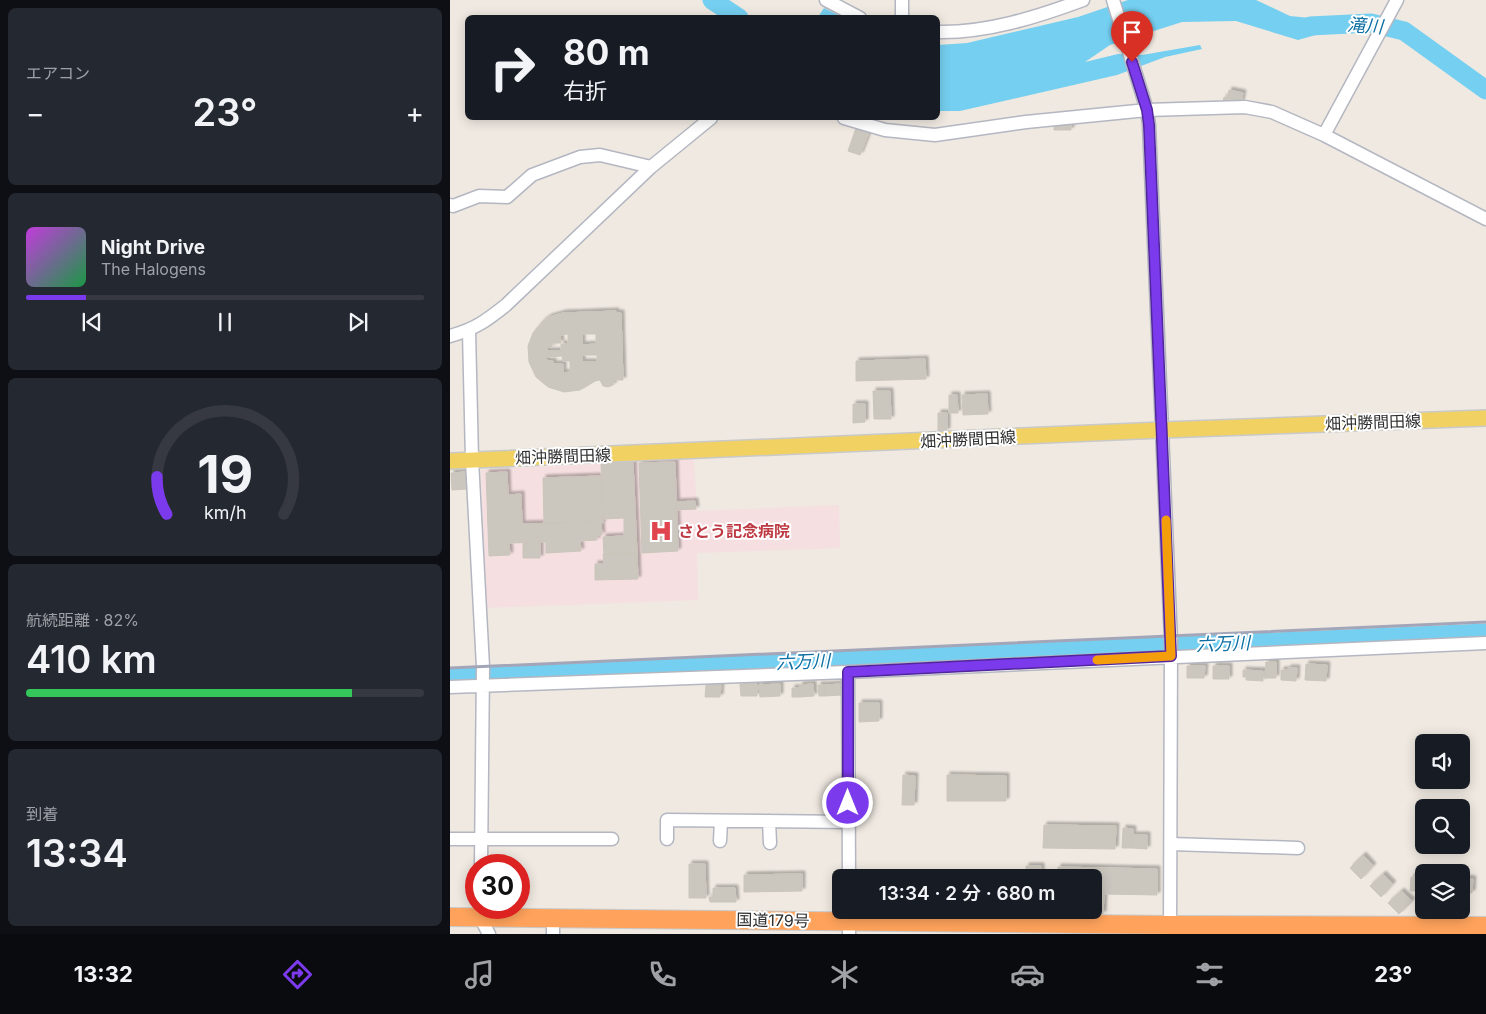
<!DOCTYPE html>
<html lang="ja">
<head>
<meta charset="utf-8">
<style>
  :root { --surface:#171b24; --page:#242831; --text:#f1f3f6; --muted:#9ea1a6; --line:#363941; --accent:#7c3aed }
  body { margin:0; font-family:Inter,"Noto Sans JP",sans-serif; background:var(--page); color:var(--text); height:100vh; display:flex; flex-direction:column; font-size:19px; white-space:nowrap }
  * { box-sizing:border-box; margin:0 }
  p { font-size:16px; color:var(--muted) }
  .icon { flex:none; width:28px; height:28px; fill:none; stroke:currentColor; stroke-width:2; stroke-linecap:round; stroke-linejoin:round }
  .map { position:relative; flex:1; overflow:hidden }
  .sheet { display:flex; flex-direction:column; gap:8px; padding:8px; background:#0d0f14; width:450px }
  .sheet>* { flex:none }
  .hud { position:absolute; left:15px; top:15px; width:475px; height:105px; border-radius:8px; box-shadow:0 2px 12px #0003; background:#171b24; color:var(--text); overflow:hidden }
  .fabs { position:absolute; left:965px; top:734px; display:grid; gap:10px }
  .fabs a { display:grid; place-items:center; width:55px; height:55px; border-radius:8px; background:var(--surface); box-shadow:0 2px 12px #0003; font-size:25px }
  .speed { position:absolute; left:15px; top:854px; display:flex; gap:10px; font-size:25px; font-weight:700; text-align:center }
  .speed>* { display:grid; place-content:center; width:65px; height:65px; border-radius:50%; background:var(--surface); box-shadow:0 2px 12px #0003; line-height:1 }
  .speed .limit { border:8px solid #d22; background:#fff; color:#111 }
  .pin { position:absolute; display:grid; place-items:center; width:42px; height:42px; color:#fff; margin:-51px -21px; border-radius:50% 50% 50% 0; rotate:-45deg; box-shadow:0 0 5px #0007 }
  .pin .icon { rotate:45deg }
  .me { position:absolute; width:55px; margin:-28px; rotate:0deg; stroke-linejoin:round; filter:drop-shadow(0 0 4px #0008) }
  .turn { display:flex; align-items:center; gap:18px; height:105px; padding:0 15px; font-size:22px }
  .turn .icon { width:65px; height:65px; stroke-width:2.5 }
  .turn b { display:block; font-size:35px; line-height:42px }
  .big { font-size:38px; font-weight:600; line-height:1.1 }
  .sheet .tile { flex:1; display:flex; flex-direction:column; justify-content:center; gap:8px; min-width:0; padding:0 18px; border-radius:8px; background:var(--page) }
  .sheet .dial { align-items:center; gap:0 }
  .dial svg { height:130px; overflow:visible; fill:none; stroke:var(--line); stroke-width:7; stroke-linecap:round; text-anchor:middle }
  .dial text { fill:var(--text); stroke:none }
  .song { display:flex; align-items:center; gap:15px }
  .cover { width:60px; height:60px; border-radius:8px; background:linear-gradient(135deg,hsl(290 70% 55%),hsl(140 70% 35%)) }
  .played { height:5px; border-radius:2px; background:linear-gradient(90deg,var(--accent) 15%,var(--line) 15%) }
  .keys { display:flex; justify-content:space-around; direction:ltr }
  .heat { display:flex; justify-content:space-between; align-items:center; font-size:28px; direction:ltr }
  .charge { height:8px; border-radius:4px; background:linear-gradient(90deg,#34c759 82%,var(--line) 0) }
  .trip { position:absolute; left:382px; top:869px; width:270px; height:50px; border-radius:8px; background:var(--surface); box-shadow:0 2px 12px #0003; font-weight:600; line-height:50px; text-align:center }
  .tabs { display:flex; height:80px; justify-content:space-around; align-items:center; background:#090b0e; color:var(--muted) }
  .tabs .icon { width:35px; height:35px }
  .tabs .selected { color:var(--accent) }
  .tabs b { font-size:22px; color:var(--text) }
  main { display:flex; flex:1; min-height:0 }
  .map>svg:first-child { display:block }
  .medical { fill:#f5dfe0 }
  .water { fill:#75cff0 }
  .lines { fill:none; stroke-linecap:round; stroke-linejoin:round }
  .river { stroke:#75cff0; stroke-width:19 }
  .building { fill:#cbc7bf; stroke:#cbc5ba; fill-rule:evenodd; filter:url(#shadow) }
  .minor-casing { stroke:#b4b7c1; stroke-width:15 }
  .major-casing { stroke:#c9c9c9; stroke-width:18 }
  .highway-casing { stroke:#c9c9c9; stroke-width:20 }
  .minor { stroke:#fff; stroke-width:12 }
  .major { stroke:#f2d163; stroke-width:15 }
  .highway { stroke:#ffa35c; stroke-width:18 }
  .rail { stroke:#a3a6b8; stroke-width:3 }
  .route-casing { stroke:#51269a; stroke-width:12 }
  .route { stroke:#7c3aed; stroke-width:9 }
  .slow { stroke:#f59e0b; stroke-width:9 }
  .labels { text-anchor:middle; stroke-width:4; stroke-linejoin:round; paint-order:stroke }
  .street-label { font-size:16px; fill:#2e2e2e; stroke:#fff }
  .health-label { font-size:16px; font-weight:bold; fill:#be3a42; stroke:#fff; text-anchor:start }
  .water-label { font-size:18px; font-style:italic; fill:#0d6fa3; stroke:#fff }
</style>
</head>
<body>
<main>
<section class="sheet">
<div class="tile"><p>エアコン</p>
<div class="heat"><a>−</a><b class="big">23°</b><a>+</a></div>
</div>
<div class="tile">
<div class="song"><i class="cover"></i><div><b>Night Drive</b><p>The Halogens</p></div></div>
<div class="played"></div>
<div class="keys"><svg class="icon" aria-label="previous" viewBox="0 0 24 24"><path d="M18 5L8 12l10 7zM5 5v14"/></svg><svg class="icon" aria-label="pause" viewBox="0 0 24 24"><path d="M8 5v14M16 5v14"/></svg><svg class="icon" aria-label="next" viewBox="0 0 24 24"><path d="M6 5l10 7-10 7zM19 5v14"/></svg></div>
</div>
<div class="tile dial"><svg viewBox="0 0 100 80">
<path d="M14 69A42 42 0 1 1 86 69"/>
<path d="M14 69A42 42 0 0 1 8 46" stroke="#7c3aed"/>
<text x="50" y="56" font-size="32" font-weight="700">19</text>
<text x="50" y="72" font-size="11">km/h</text>
</svg></div>
<div class="tile"><p>航続距離 · 82%</p><b class="big">410 km</b><div class="charge"></div></div>
<div class="tile"><p>到着</p><b class="big">13:34</b></div>
</section>
<div class="map">
<svg width="1036" height="934" viewBox="0 0 1036 934">
  <defs>
    <filter id="shadow"><feDropShadow dx="3" dy="-3" stdDeviation="1" flood-color="#0004"/></filter>
  </defs>
  <rect width="100%" height="100%" fill="#efe9e1"/>
  <path class="medical" d="M244 459 247 511 389 505 390 548 247 553 248 600 35 608 31 470Z"/>
  <path class="water" d="M678 0H806L840 16 860 18 885 17 883 30 848 40 786 21 732 22 660 45 635 62 668 54 692 55 750 45 752 49 715 57 667 75 510 111H488V45L517 43 628 17Z
    M374 8 392 17H368Z"/>
  <g class="lines">
    <path class="river" d="M262 0 289 18
      M860 26 921 23 954 31 1036 90
      M0 677 1036 633"/>
  </g>
  <path class="building" d="M779 90 793 93 791 103 782 101 781 103 773 102 774 97 778 98Z
    M604 123H621V130H604Z
    M406 128 419 132 410 155 398 151Z
    M166 311 165 313H171L173 380H165L163 385 158 387 153 386 150 380 145 381 130 390 114 392 98 387 86 377 79 362 78 346 83 333 93 321 99 317 113 313ZM118 334V344H111V351H97V347H102V343H111L110 335ZM132 334H146V344L132 345ZM132 355H147V362H132ZM112 356 113 361H120V372L113 373V364H103V361H97L96 357Z
    M475 359 476 379 406 381V361Z
    M423 391H440L441 419H424Z
    M537 394 538 414 513 415 512 395Z
    M499 395H507L508 413H499Z
    M403 404H415V422L403 423Z
    M488 413H497V431H488Z
    M183 462 187 553 154 554 153 537 174 536V518L153 519 151 463Z
    M225 462 228 551 192 553 189 463Z
    M17 472 18 489 2 490 1 473Z
    M57 472 58 495 71 494 72 524 146 522V523H151L152 535H147V540L130 541 131 551 96 553V542L59 543 60 555 39 556 36 473Z
    M151 476 153 523H146V522L94 523 93 478Z
    M245 501 246 509 226 510V502Z
    M90 542V558H73V543Z
    M187 553 188 579 145 580V564H154L153 554Z
    M816 662H826V678H815Z
    M856 664 877 665 876 681 855 680Z
    M737 666H755L754 678H737Z
    M763 666H779V679H763Z
    M838 668H847L846 681 831 680V670H838Z
    M793 670 813 671V681L796 680V677H793Z
    M290 684H307V696H291Z
    M330 684V696L310 697 309 685Z
    M363 684 364 696 350 697V685Z
    M391 684 392 695 375 696V685Z
    M256 685H271L270 697H255Z
    M368 685H375V696H369Z
    M342 688H350V697H342Z
    M409 703H429V721L409 722Z
    M453 775 465 776 464 805H452Z
    M497 775 556 776V801H497Z
    M594 825 666 826 665 849 593 848Z
    M673 828 683 829 682 848H672Z
    M682 835H697V849L682 848Z
    M913 855 923 866 911 879 900 868Z
    M239 864H255L256 898H239Z
    M576 866H591V878H576Z
    M608 867 707 869V895L654 894 653 914 607 913V910H644V878H608Z
    M352 874V891L294 892V875Z
    M933 874 943 884 931 897 920 886Z
    M961 877H974V891H960Z
    M1011 878 1023 879 1022 893H1011Z
    M263 888H285L286 902H260L259 897H263Z
    M951 891 962 901 949 914 938 903Z
    M531 910H544V912H531Z"/>
  <g class="lines">
    <defs>
      <path id="minor" d="M376 0 410 18
        M452 0V18
        M663 0 697 110 699 125 721 642 720 934
        M488 32C537 33 587 17 633 0
        M394 118 435 130 485 135 576 122 697 110 795 107 822 112 874 135 1036 219
        M874 135 947 0
        M0 205 3 206 29 196 57 197 82 175 130 157 150 155 201 167
        M19 331 22 460 33 667 31 865
        M0 336C25 329 36 321 56 305L201 167 261 118
        M398 672 399 878
        M0 687 398 672 1036 643
        M319 821 320 843
        M0 839H162
        M217 839V820L399 822
        M270 841 271 821
        M721 844 848 848
        M30 908V917L39 934
        M103 934V917
        M399 934V910"/>
      <path id="major" d="M0 461 712 430 1036 418"/>
      <path id="highway" d="M0 917 721 925 1036 926"/>
    </defs>
    <use href="#minor" class="minor-casing"/>
    <use href="#major" class="major-casing"/>
    <use href="#highway" class="highway-casing"/>
    <use href="#minor" class="minor"/>
    <use href="#major" class="major"/>
    <use href="#highway" class="highway"/>
    <path class="rail" d="M0 668 1036 622"/>
  </g>
  <g class="lines">
    <defs>
      <path id="route" d="M398 803V672L721 656 699 125 697 110 682 62"/>
    </defs>
    <use href="#route" class="route-casing"/>
    <use href="#route" class="route"/>
    <path class="slow" d="M647 660 721 656 716 520"/>
  </g>
  <defs>
    <symbol id="hospital-bare" viewBox="-9 -9 18 18"><path d="M-5-5h3v3.5h4V-5h3V5h-3V1.5h-4V5h-3Z" fill="#e0444e" stroke="#fff" stroke-width="2.5" paint-order="stroke"/></symbol>
  </defs>
  <g fill-rule="evenodd">
    <use href="#hospital-bare" x="195" y="515" width="32" height="32"/>
  </g>
  <g class="labels">
    <g class="street-label">
      <text transform="translate(923 422) rotate(-2)" y="6">畑沖勝間田線</text>
      <text transform="translate(518 439) rotate(-3)" y="6">畑沖勝間田線</text>
      <text transform="translate(113 456) rotate(-2)" y="6">畑沖勝間田線</text>
      <text transform="translate(323 920) rotate(1)" y="6">国道179号</text>
    </g>
    <g class="health-label">
      <text x="228" y="537">さとう記念病院</text>
    </g>
    <g class="water-label">
      <text transform="translate(915 26) rotate(4)" y="6">滝川</text>
      <text transform="translate(773 644) rotate(-2)" y="6">六万川</text>
      <text transform="translate(353 662) rotate(-2)" y="6">六万川</text>
    </g>
  </g>
</svg>
<div class="fabs">
<a><svg class="icon" aria-label="sound" viewBox="0 0 24 24"><path d="M4 9h4l5-4v14l-5-4H4zM17 9q2 3 0 6"/></svg></a>
<a><svg class="icon" aria-label="search" viewBox="0 0 24 24"><circle cx="10" cy="10" r="6"/><path d="M15 15l6 6"/></svg></a>
<a><svg class="icon" aria-label="layers" viewBox="0 0 24 24"><path d="M12 4l9 5-9 5-9-5zM3 14l9 5 9-5"/></svg></a>
</div>
<div class="speed"><div class="limit">30</div></div>
<div class="pin" style="left:682px;top:62px;background:#d93025"><svg class="icon" aria-label="arrive" viewBox="0 0 24 24"><path d="M6 21V4h12l-3 4 3 4H6"/></svg></div>
<svg class="me" style="left:398px;top:803px" viewBox="-20 -20 40 40"><circle r="17" fill="#7c3aed" stroke="#fff" stroke-width="3"/><path d="M0-11L8 9 0 5-8 9z" fill="#fff"/></svg>
<div class="trip">13:34 · 2 分 · 680 m</div>
<div class="hud">
<div class="turn"><svg class="icon" aria-label="right" viewBox="0 0 24 24"><path d="M7 20v-9h11M14 6l5 5-5 5"/></svg><div><b>80 m</b>右折</div></div>
</div>
</div>
</main>
<nav class="tabs">
<b>13:32</b>
<svg class="icon selected" aria-label="directions" viewBox="0 0 24 24"><path d="M12 3l9 9-9 9-9-9zM9 14v-3h6M13 9l2 2-2 2"/></svg>
<svg class="icon" aria-label="music" viewBox="0 0 24 24"><path d="M9 18V5l10-2v13"/><circle cx="6" cy="18" r="3"/><circle cx="16" cy="16" r="3"/></svg>
<svg class="icon" aria-label="phone" viewBox="0 0 24 24"><path d="M5 4h4l2 5-3 2q2 4 5 5l2-3 5 2v4C11 20 4 13 5 4z"/></svg>
<svg class="icon" aria-label="climate" viewBox="0 0 24 24"><path d="M12 3v18M4 7l16 10M4 17L20 7"/></svg>
<svg class="icon" aria-label="car" viewBox="0 0 24 24"><path d="M5 17H2v-5l4-1 3-4h7l3 4 3 1v5h-3M9 17h6M6 11h13"/><circle cx="7" cy="17" r="2"/><circle cx="17" cy="17" r="2"/></svg>
<svg class="icon" aria-label="filters" viewBox="0 0 24 24"><path d="M4 7h16M4 17h16"/><circle cx="9" cy="7" r="2"/><circle cx="15" cy="17" r="2"/></svg>
<b>23°</b>
</nav>
</body>
</html>
